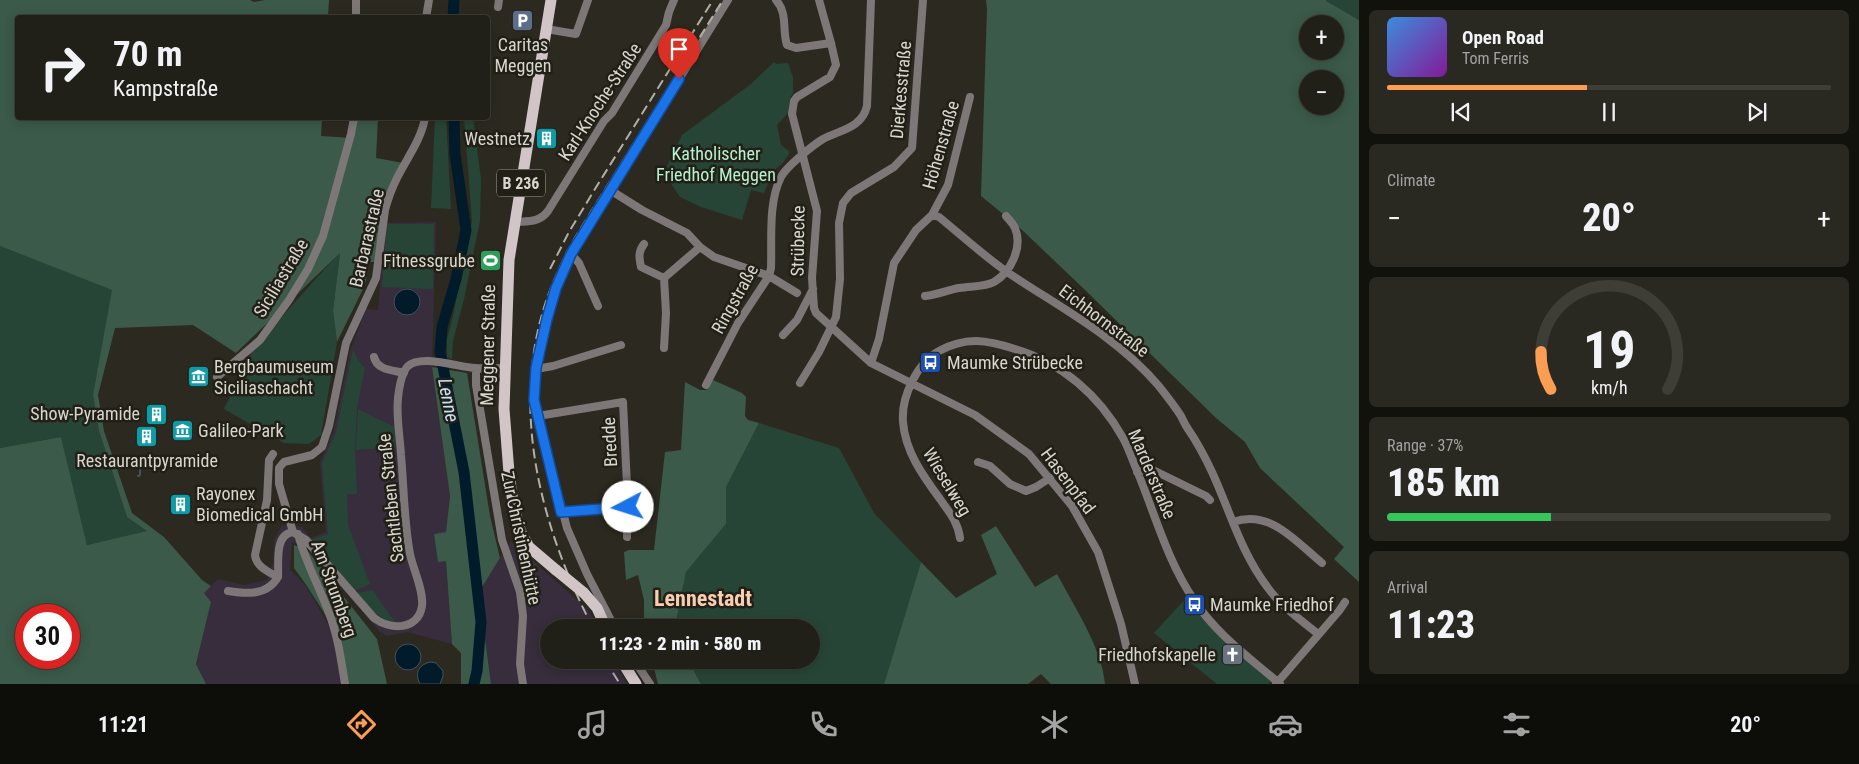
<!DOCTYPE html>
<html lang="en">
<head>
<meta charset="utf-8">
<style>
  :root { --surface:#212018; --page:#292821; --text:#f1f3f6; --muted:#a2a3a2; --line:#3e3e37; --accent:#fc9d54 }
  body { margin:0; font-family:"Roboto Condensed",sans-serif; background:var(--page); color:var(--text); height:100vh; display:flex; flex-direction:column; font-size:19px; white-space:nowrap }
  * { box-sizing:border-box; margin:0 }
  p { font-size:16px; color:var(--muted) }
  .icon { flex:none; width:28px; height:28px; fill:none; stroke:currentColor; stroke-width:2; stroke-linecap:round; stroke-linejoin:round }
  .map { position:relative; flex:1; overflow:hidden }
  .panel { display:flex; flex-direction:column; gap:10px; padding:10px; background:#12120d; width:500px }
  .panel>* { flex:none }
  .banner { position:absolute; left:15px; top:15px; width:475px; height:105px; border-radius:5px; box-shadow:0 2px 12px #0003,0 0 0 1px var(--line); background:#212018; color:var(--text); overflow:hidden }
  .fabs { position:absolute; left:1299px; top:15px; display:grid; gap:10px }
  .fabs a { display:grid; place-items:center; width:45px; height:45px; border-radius:50%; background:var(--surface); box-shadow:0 2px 12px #0003,0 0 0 1px var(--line); font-size:25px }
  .speed { position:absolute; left:15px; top:604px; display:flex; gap:10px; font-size:25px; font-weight:700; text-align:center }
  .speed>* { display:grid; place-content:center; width:65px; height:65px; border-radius:50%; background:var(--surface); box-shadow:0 2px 12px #0003,0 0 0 1px var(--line); line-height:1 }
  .speed .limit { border:8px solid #d22; background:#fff; color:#111 }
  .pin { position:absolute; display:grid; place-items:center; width:42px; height:42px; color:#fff; margin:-51px -21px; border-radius:50% 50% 50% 0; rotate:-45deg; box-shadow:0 0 5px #0007 }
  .pin .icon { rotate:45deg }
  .me { position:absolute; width:55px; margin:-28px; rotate:265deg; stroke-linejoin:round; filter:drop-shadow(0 0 4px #0008) }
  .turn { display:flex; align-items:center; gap:18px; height:105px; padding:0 15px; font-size:22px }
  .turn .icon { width:65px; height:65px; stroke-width:2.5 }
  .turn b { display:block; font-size:35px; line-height:42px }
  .big { font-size:38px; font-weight:800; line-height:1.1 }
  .panel .tile { flex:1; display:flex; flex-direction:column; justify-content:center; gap:8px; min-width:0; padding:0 18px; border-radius:8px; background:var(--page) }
  .panel .dial { align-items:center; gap:0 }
  .dial svg { height:130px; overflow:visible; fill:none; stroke:var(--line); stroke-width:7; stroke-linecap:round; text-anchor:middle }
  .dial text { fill:var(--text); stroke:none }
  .song { display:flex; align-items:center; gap:15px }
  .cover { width:60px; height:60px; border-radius:8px; background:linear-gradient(135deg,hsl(210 70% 55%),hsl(290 70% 35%)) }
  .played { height:5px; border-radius:2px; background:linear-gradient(90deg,var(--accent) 45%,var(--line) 45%) }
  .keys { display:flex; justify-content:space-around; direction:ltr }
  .heat { display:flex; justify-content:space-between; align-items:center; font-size:28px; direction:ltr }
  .charge { height:8px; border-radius:4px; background:linear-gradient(90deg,#34c759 37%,var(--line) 0) }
  .trip { position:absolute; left:540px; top:619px; width:280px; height:50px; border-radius:25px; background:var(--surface); box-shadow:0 2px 12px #0003,0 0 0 1px var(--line); font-weight:800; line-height:50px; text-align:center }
  .dock { display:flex; height:80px; justify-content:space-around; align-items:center; background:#0d0d0a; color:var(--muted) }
  .dock .icon { width:35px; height:35px }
  .dock .selected { color:var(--accent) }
  .dock b { font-size:22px; color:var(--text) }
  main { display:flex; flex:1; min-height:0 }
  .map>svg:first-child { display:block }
  .industrial { fill:#372d3c }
  .green { fill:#274536 }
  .forest { fill:#3b5a49; fill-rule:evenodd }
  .water { fill:#011b2b; stroke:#41535c }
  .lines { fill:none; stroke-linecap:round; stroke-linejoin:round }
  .stream { stroke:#41535c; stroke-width:2 }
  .river { stroke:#011b2b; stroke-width:11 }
  .street { stroke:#7e7778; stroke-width:8 }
  .primary { stroke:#d2c5c8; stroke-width:11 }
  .rail { stroke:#b1b0a8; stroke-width:2; stroke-dasharray:10 5; stroke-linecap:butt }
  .primary-bridge { stroke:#d2c5c8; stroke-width:11 }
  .route-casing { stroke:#114b97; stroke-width:12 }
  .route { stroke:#1a73e8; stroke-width:9 }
  .labels { text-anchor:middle; stroke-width:5; stroke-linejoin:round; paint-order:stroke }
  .shield { fill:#222016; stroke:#a19f98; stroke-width:1 }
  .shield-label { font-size:16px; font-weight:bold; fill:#d7d6cf }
  .poi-label { font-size:18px; fill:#d7d6cf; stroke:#222016; text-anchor:start }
  .street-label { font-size:18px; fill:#d7d6cf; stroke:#222016 }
  .park-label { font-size:18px; fill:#b6f2d1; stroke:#222016 }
  .water-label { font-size:19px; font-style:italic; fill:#c5e5fc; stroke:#222016 }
  .district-label { font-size:22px; font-weight:bold; fill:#f7ceb2; stroke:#222016 }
</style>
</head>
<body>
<main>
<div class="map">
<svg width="1359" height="684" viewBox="0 0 1359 684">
  <rect width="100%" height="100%" fill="#2c2a20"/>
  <path class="industrial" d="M436 222 432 367 450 496 446 532 434 534 438 561 446 560 452 644 407 632 387 636 380 632 306 546 292 542 290 570 306 586 334 635 342 684H206L196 664 211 602 204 593 218 579 244 585 267 580 273 562 274 540 282 525 302 527 311 538 326 532 320 462 334 430 350 351 366 309 378 310 385 223Z
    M511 541 590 612 597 627 549 628V660H613L627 684H491L479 592Z"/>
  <path class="green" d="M1326 0H1359V20L1325 1Z
    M774 62 777 64 788 63 793 77V93L790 98 789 112 777 125 781 145 790 152 783 163 773 171 764 193 751 190 742 220 701 207 680 197 670 182 667 166 682 135 751 84Z
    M435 118H446L451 209 431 208Z
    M464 118H473L481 179 480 221 464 299 453 341 452 359 447 357V339L453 316 472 221Z
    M387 224H434L433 289 382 287Z
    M0 246 113 290 93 395 99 431 127 517 148 531 87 545 61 437 0 448Z
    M340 252 333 311 337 342 321 435 309 444 284 443 224 409 254 348Z
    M353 349 358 360 365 368 357 408 355 449 357 494H347L348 525 370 584 354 591 311 540 328 534 322 463 336 432Z
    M358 409 394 427 395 447 356 450Z
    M759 423 839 448 874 513 921 562 884 684H701L688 660H811V628H675L686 572 726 524V487Z
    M373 590 382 604 396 623C378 619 368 606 356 593Z
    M1187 597 1208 624 1272 681 1269 684H1217L1154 633Z"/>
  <path class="forest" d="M0 0H250L254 2 265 0H329L328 17 18 18V118H322L321 136 352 138 354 118H378L376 158 403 163 385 198 378 262H370L365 285 337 342 333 311 340 253 236 353 193 325 115 328 98 395 104 431 132 513 164 537 202 580 211 586 204 593 211 602 196 664 206 684H0V448L61 437 87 545 147 531 127 517 99 431 93 395 112 290 0 246ZM26 615H69V658H26Z
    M986 0H1326V1L1359 20V582L1334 559 1344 547 1260 468 1245 442 1216 418 1083 288 1020 228 981 196 987 9ZM1308 24H1335V51H1308ZM1308 79H1335V106H1308Z
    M432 367 467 373 490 516 500 558 479 592 491 684H461V653L452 644 446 561 438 562 434 534 446 532 450 496Z
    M713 380 742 393 746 397 745 416 748 420 759 423 726 487V524L686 572 675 627H644V600L638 575 626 580 624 552 629 550H654L665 452 681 450 685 382 700 390H707Z
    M996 526 1035 587 1057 574C1074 606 1102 648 1105 684H1051L1041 674 1028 684H884L921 562 956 598 997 574 981 535Z
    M294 545 307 550 377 639 387 684H347L338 635 307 586 294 568Z
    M652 660H688L701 684H658Z"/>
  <path class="water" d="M394 302a13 13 0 1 1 26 0a13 13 0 1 1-26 0Z
    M395 657a13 13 0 1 1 26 0a13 13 0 1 1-26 0Z
    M431 662 436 663 443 671V676L440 684H420C414 673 419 664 431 662Z"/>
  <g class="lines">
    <path class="stream" d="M138 476 140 475V467L143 466 146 461"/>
    <path class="river" d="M453 18 454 0
      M454 118 455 154 466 230 456 279 442 327 440 352 464 472 481 622 477 671 474 684"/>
    <path class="street" d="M776 0C788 13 782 30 787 45L796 48 831 43 819 0
      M498 7 499 0
      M356 18V0
      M426 18 429 0
      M546 29 576 34 588 0
      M831 43 836 65 830 77 797 97 794 101 792 114 817 211 812 278 814 308 816 313 871 363 975 415 1029 454 1072 506 1098 552 1121 624 1135 684
      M610 190 642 210 687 233 700 247 714 257 769 276 797 293
      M932 215 939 217C961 235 983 255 1007 272 1059 307 1116 336 1158 385 1166 395 1174 405 1181 416 1183 420 1185 425 1188 429 1197 442 1205 457 1212 472 1230 511 1241 553 1268 588 1281 606 1301 620 1318 634
      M515 222C528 221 539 223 548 211L604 121 612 113 666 25 669 12 674 0
      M644 244C638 252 639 257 641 267L664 278 700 247
      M571 254 579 263 598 306
      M925 296C938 295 947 290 959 288 970 286 985 287 994 282 1011 272 1023 247 1015 228 1013 223 1009 220 1006 216
      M783 335 797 320 813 289
      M664 348 666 313 664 278
      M374 357C377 370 392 370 404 373
      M871 363 879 339 894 263 916 230 932 215 948 185 970 97
      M476 369V385L502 540 520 592 523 616 520 664 523 684
      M536 369 553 366 621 345
      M217 377 260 340 289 300 308 269 323 236 351 134 354 118
      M800 383 819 352 836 317 840 279 839 223 843 203 851 193 894 167 912 148 923 0
      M706 385 738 323 769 276 771 268C772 240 768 202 781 177 786 167 813 145 823 139 840 130 862 128 867 106L871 0
      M538 416 623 402 628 507 627 537
      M273 454 269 460 267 500 255 555C256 567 269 572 278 577
      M978 462 990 466 1010 484 1026 491 1036 487 1050 478
      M1137 472 1153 470 1206 496 1210 500
      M561 512 628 507
      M1233 522C1270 509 1295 541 1322 563
      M293 532 306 540 374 618C390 630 418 631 422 606 424 591 413 569 410 554 404 522 404 488 401 455 400 437 396 417 398 398 399 389 401 373 408 366 421 354 458 367 475 368 485 369 495 368 505 368
      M293 532 279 484V468L284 462 312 455 322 447 329 426 346 343 376 278 385 210C388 199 392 188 397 178 407 158 421 140 425 118
      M298 534C305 561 319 586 329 613 338 636 341 660 345 684
      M960 538C958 522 949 512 940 499 923 476 905 451 903 422 901 397 917 363 939 351 966 336 987 340 1015 349 1062 363 1099 395 1123 438 1128 447 1131 456 1135 466 1154 510 1166 559 1194 600 1216 634 1250 658 1280 684
      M278 577C279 564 274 534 293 532
      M228 591C246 594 267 596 278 577
      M615 628 587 574 567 528 534 400 536 369 547 319 556 288 571 254 728 0
      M634 660 650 684
      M1276 684 1339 611 1345 602"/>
    <path class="primary" d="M551 0 509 260 504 409 509 473 513 503 521 533 529 547 556 570
      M584 593 597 608 606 628
      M621 660 636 684"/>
    <path class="rail" d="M550 269 569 232 595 189 713 0
      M593 628C547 539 516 435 537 335 544 300 558 268 576 236L723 0
      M605 660 620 684"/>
    <path class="primary-bridge" d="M556 570 584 593"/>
  </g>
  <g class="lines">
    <defs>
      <path id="route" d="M628 507 561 512 534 400 536 368 547 319 556 288 571 254 679 79"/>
    </defs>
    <use href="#route" class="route-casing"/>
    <use href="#route" class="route"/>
  </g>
  <defs>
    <symbol id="parking-square" viewBox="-11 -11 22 22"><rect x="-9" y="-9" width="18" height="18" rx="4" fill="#5c6f8a" stroke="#222016"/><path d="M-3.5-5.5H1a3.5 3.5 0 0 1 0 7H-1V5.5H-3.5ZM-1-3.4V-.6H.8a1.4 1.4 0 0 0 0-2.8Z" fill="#fff"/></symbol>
    <symbol id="building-square" viewBox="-11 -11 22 22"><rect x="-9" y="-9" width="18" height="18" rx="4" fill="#0f9aa8" stroke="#222016"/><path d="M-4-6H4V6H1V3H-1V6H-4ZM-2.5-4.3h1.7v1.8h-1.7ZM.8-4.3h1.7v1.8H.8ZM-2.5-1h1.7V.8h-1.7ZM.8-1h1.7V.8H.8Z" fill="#fff"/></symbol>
    <symbol id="stadium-square" viewBox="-11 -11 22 22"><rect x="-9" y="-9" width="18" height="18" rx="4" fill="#2e9e5b" stroke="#222016"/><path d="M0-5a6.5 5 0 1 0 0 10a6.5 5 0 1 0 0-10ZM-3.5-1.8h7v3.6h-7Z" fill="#fff"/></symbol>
    <symbol id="bus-square" viewBox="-11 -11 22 22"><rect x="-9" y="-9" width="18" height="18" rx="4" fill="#1a4fb4" stroke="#222016"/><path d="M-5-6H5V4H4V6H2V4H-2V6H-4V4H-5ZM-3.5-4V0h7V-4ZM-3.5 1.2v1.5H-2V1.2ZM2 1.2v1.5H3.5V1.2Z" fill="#fff"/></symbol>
    <symbol id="museum-square" viewBox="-11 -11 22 22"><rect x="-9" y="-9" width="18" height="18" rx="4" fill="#0f9aa8" stroke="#222016"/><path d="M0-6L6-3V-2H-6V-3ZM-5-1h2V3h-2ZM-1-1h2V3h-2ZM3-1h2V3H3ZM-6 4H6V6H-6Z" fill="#fff"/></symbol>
    <symbol id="church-square" viewBox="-11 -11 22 22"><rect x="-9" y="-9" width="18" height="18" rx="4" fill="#6b7280" stroke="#222016"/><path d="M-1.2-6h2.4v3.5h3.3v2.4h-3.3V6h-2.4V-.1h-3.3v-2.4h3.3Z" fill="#fff"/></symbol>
  </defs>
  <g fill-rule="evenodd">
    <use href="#parking-square" x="510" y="8" width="25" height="25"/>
    <use href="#building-square" x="534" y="126" width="25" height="25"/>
    <use href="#stadium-square" x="478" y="248" width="25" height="25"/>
    <use href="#bus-square" x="918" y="350" width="25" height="25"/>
    <use href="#museum-square" x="186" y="364" width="25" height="25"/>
    <use href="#building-square" x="144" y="402" width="25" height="25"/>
    <use href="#museum-square" x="170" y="418" width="25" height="25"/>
    <use href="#building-square" x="134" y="424" width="25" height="25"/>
    <use href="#building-square" x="168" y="492" width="25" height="25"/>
    <use href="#bus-square" x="1182" y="592" width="25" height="25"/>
    <use href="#church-square" x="1220" y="642" width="25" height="25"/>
  </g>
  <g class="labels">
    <rect class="shield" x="497" y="169.5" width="48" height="27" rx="4"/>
    <g class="shield-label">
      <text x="521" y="189">B 236</text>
    </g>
    <g class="poi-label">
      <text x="523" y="51" text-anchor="middle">Caritas<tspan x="523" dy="21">Meggen</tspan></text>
      <text x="530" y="145" text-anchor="end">Westnetz</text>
      <text x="475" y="267" text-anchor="end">Fitnessgrube</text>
      <text x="947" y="369">Maumke Strübecke</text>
      <text x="214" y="373">Bergbaumuseum<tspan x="214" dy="21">Siciliaschacht</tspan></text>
      <text x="140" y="420" text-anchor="end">Show-Pyramide</text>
      <text x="198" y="437">Galileo-Park</text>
      <text x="147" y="467" text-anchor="middle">Restaurantpyramide</text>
      <text x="196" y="500">Rayonex<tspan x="196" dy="21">Biomedical GmbH</tspan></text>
      <text x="1210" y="611">Maumke Friedhof</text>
      <text x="1216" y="661" text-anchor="end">Friedhofskapelle</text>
    </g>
    <g class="street-label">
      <text transform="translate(901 90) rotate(-85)" y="6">Dierkesstraße</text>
      <text transform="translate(600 102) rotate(-57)" y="6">Karl-Knoche-Straße</text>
      <text transform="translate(941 145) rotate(-74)" y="6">Höhenstraße</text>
      <text transform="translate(367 238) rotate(-77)" y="6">Barbarastraße</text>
      <text transform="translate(798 241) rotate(-89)" y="6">Strübecke</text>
      <text transform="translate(281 278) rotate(-59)" y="6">Siciliastraße</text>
      <text transform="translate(735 299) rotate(-61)" y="6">Ringstraße</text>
      <text transform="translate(1104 321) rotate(37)" y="6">Eichhornstraße</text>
      <text transform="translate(488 345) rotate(-89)" y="6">Meggener Straße</text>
      <text transform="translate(610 442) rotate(-93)" y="6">Bredde</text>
      <text transform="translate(1152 474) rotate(67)" y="6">Marderstraße</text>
      <text transform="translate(1068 481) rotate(53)" y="6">Hasenpfad</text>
      <text transform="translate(947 482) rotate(59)" y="6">Wieselweg</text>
      <text transform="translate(391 498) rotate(-96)" y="6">Sachtleben Straße</text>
      <text transform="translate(521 538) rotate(78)" y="6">Zur Christinenhütte</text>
      <text transform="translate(334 589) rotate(70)" y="6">Am Strumberg</text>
    </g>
    <g class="park-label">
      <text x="716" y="160">Katholischer<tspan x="716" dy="21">Friedhof Meggen</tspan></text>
    </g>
    <g class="water-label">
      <text transform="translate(449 400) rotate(79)" y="7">Lenne</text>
    </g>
    <g class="district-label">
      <text x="703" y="606">Lennestadt</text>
    </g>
  </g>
</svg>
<div class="fabs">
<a>+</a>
<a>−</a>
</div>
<div class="speed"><div class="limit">30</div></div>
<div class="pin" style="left:679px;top:79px;background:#d93025"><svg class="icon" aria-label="arrive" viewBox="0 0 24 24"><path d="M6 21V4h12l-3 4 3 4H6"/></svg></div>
<svg class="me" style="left:628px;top:507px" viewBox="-20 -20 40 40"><circle r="19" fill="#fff"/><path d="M0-13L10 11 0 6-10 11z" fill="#1a73e8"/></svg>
<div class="trip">11:23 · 2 min · 580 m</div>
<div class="banner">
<div class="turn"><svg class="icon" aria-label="right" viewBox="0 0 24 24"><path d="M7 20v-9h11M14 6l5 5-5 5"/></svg><div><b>70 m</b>Kampstraße</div></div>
</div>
</div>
<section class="panel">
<div class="tile">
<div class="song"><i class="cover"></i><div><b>Open Road</b><p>Tom Ferris</p></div></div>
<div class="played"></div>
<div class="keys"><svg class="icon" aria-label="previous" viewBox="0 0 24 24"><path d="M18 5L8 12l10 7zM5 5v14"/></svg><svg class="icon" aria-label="pause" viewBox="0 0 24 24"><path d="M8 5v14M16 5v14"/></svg><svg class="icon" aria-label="next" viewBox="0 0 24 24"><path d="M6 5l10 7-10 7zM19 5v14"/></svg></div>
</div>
<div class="tile"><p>Climate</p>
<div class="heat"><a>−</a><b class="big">20°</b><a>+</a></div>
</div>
<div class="tile dial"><svg viewBox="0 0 100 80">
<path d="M14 69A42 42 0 1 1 86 69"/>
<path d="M14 69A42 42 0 0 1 8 46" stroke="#fc9d54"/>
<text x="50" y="56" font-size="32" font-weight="700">19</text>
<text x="50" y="72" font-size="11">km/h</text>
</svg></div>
<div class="tile"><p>Range · 37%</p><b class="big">185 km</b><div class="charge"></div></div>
<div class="tile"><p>Arrival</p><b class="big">11:23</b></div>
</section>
</main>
<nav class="dock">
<b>11:21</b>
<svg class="icon selected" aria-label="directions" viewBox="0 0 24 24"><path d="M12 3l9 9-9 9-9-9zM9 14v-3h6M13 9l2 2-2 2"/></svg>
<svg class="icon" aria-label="music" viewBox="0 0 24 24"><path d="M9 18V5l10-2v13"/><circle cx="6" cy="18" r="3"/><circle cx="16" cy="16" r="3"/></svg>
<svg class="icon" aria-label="phone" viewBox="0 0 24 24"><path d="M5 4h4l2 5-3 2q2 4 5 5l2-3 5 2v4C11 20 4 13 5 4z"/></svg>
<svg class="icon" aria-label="climate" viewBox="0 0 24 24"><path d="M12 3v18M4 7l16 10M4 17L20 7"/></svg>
<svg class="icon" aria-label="car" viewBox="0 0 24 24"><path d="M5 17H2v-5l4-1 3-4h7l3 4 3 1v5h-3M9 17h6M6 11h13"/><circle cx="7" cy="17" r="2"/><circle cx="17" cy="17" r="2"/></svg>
<svg class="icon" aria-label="filters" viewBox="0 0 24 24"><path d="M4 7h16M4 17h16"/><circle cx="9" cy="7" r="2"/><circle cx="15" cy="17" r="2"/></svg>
<b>20°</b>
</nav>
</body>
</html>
